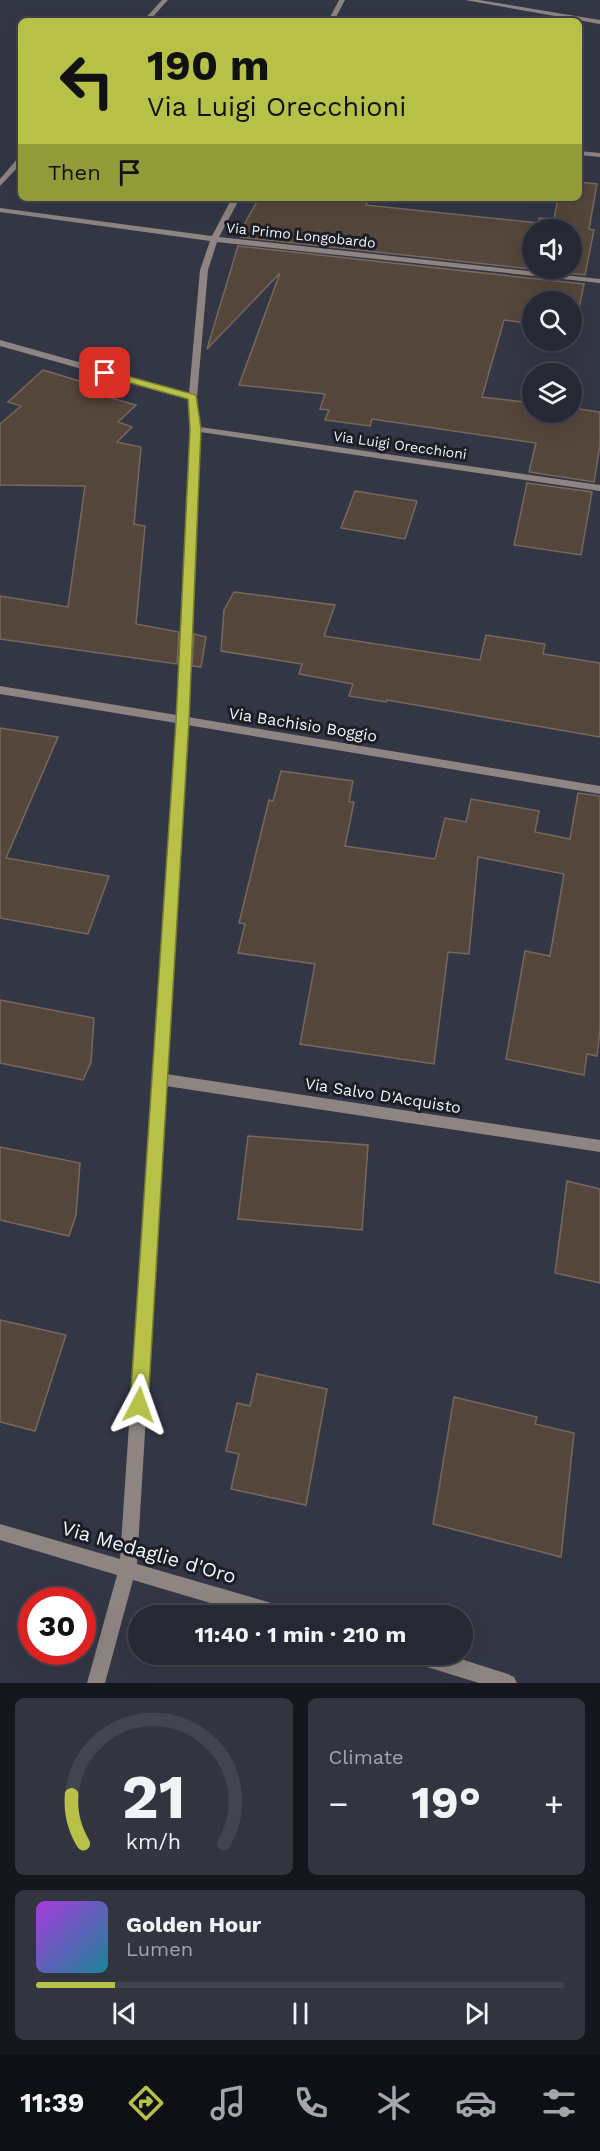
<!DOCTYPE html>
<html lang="en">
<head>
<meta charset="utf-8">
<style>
  :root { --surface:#262834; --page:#323440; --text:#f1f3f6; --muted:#a4a6ac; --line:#42444f; --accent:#b8c147 }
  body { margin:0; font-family:"Work Sans",sans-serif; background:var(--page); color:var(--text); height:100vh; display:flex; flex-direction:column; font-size:22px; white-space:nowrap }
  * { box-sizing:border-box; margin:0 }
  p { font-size:20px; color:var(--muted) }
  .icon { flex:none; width:33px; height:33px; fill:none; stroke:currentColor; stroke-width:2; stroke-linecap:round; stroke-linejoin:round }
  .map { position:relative; height:1683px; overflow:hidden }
  .panel { display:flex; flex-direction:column; gap:15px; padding:15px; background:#15161d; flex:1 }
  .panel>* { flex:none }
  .top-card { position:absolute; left:18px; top:18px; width:564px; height:183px; border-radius:9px; box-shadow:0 6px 24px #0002,0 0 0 2px var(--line); background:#b8c147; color:#111; overflow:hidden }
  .controls { position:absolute; left:522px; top:219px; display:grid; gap:12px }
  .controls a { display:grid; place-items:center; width:60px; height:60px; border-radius:50%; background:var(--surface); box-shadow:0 6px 24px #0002,0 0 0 2px var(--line); font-size:30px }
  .speed { position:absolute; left:18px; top:1587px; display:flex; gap:12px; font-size:30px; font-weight:700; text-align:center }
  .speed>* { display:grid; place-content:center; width:78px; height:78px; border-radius:50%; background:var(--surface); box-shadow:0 6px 24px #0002,0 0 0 2px var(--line); line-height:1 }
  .speed .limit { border:9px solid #d22; background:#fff; color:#111 }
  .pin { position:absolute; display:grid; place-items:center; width:51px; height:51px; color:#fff; margin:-26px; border-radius:12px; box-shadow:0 3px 9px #0006 }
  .me { position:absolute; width:66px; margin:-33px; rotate:4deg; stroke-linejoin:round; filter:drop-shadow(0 0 4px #0008) }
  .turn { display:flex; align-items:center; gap:21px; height:126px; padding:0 30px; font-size:27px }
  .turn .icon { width:78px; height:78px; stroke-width:2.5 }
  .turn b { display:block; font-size:42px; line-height:51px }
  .then { display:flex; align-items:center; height:57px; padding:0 30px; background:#0003; gap:12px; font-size:22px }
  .big { font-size:45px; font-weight:700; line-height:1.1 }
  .panel .card { flex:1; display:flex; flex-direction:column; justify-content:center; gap:9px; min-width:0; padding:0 21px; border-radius:9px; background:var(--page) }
  .panel .dial { align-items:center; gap:0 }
  .dial svg { height:156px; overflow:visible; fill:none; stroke:var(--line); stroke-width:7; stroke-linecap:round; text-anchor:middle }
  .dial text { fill:var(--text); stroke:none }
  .song { display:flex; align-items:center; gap:18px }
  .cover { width:72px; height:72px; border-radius:9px; background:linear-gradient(135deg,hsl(280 70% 55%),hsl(190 70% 35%)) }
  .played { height:6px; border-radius:3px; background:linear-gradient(90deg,var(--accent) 15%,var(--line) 15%) }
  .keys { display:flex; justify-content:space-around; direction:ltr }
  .heat { display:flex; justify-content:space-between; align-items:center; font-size:33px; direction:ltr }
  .panel .tiles { flex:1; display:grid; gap:15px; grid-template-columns:1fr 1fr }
  .card:last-child { grid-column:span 2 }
  .trip { position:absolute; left:128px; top:1605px; width:345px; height:60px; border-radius:30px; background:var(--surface); box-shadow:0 6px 24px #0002,0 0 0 2px var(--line); font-weight:700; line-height:60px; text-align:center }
  .menu { display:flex; height:96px; justify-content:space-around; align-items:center; background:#0f1015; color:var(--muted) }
  .menu .icon { width:42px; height:42px }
  .menu .on { color:var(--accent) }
  .menu b { font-size:27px; color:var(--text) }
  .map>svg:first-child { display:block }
  .building { fill:#55463b; stroke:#78685c; stroke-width:1.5; fill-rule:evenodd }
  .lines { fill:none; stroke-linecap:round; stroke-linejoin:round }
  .street { fill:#8e8482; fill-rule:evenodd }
  .route { fill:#b8c147; stroke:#787d2e; stroke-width:1.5 }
  .labels { text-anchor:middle; stroke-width:6; stroke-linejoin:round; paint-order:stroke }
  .far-street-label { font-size:14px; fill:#f1f3fd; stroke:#1d1e25 }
  .street-label { font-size:16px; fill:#f1f3fd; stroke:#1d1e25 }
  .near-street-label { font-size:20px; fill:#f1f3fd; stroke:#1d1e25 }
</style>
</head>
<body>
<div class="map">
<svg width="600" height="1683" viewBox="0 0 600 1683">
  <rect width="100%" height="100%" fill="#333645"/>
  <path class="building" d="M579 182 597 184 589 229 594 230 585 275 241 237 245 223 259 198H369L366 205 538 223 539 218 554 219 558 198H579ZM532 230H572V268H532Z
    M238 246 584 284 575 328H572V302H532V324L504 320 482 397 532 403V412H572V408L600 412V445L594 482 529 472 536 443 372 419 370 426 325 420 329 410 320 409 325 394 239 385 280 273 207 349Z
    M43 370 89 384 83 390 136 405 118 422 132 427 117 442 141 447 134 524 145 526 136 624 179 632 177 664 0 639V596L68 607 85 486 0 485V424L21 406 8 402Z
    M527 483 592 492 581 555 514 545Z
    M355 491 417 501 405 539 341 528Z
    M234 592 335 605 324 636 480 660 486 635 545 644 543 654 600 663V737L387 700 386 702 349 696 353 684 299 674 302 664 221 651 224 610Z
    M194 634 206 637 201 667 192 666Z
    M0 728 58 737 6 858 109 876 88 934 0 918Z
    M281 771 353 781 349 802H354L345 846 435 859 445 818 466 822 471 799 539 811 535 832 570 839 578 793 600 796V1030L597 1056 587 1054 584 1075 506 1059 525 951 550 956 564 874 478 857 469 954 448 952 434 1064 300 1044 315 964 238 953 245 924 239 923 269 800 273 801Z
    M0 1000 94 1018 91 1062 83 1080 0 1063Z
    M248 1136 368 1145 362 1230 238 1219Z
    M0 1147 80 1163 76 1215 69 1236 0 1220Z
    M567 1181 600 1189V1283L555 1273Z
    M0 1320 66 1335 35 1431 0 1422Z
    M257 1374 327 1389 306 1505 231 1489 239 1454 226 1451 237 1403 250 1406Z
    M454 1397 537 1417 535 1424 574 1433 561 1557 433 1524Z"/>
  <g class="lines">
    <path class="street" d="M162 0H168L149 21H143Z
      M339 0H345L334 21H328Z
      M465 0H479L600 20V24Z
      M579 151 600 153V157L579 155Z
      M18 158H21V164L0 186V179Z
      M232 198H240L219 237 600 279V283L217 242 208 270 197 397 200 427 600 485V491L200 432 188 717 600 786V794L187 725 166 1074 600 1140V1152L166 1086 137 1564 285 1607 291 1610 294 1616H254L133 1580 105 1683H87L117 1575 0 1540V1524L120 1559 176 723 0 694V686L177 715 191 429 189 399 0 346V340L189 393 200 270 210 241 0 212V208L212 236Z
      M405 1654H445L508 1674 514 1677 517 1683H479L414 1663 408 1660Z"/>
  </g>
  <path class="route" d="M105 370 196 395 201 429 189 721 148 1405 145 1411 139 1414 132 1411 130 1405 176 721 190 429 188 399 102 375 100 373Z"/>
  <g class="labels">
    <g class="far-street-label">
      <text transform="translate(301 235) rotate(6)" y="5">Via Primo Longobardo</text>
      <text transform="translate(400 445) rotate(8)" y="5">Via Luigi Orecchioni</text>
    </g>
    <g class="street-label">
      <text transform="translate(303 724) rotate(9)" y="6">Via Bachisio Boggio</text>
      <text transform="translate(383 1095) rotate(9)" y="6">Via Salvo D'Acquisto</text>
    </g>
    <g class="near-street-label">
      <text transform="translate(149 1552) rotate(16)" y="7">Via Medaglie d'Oro</text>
    </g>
  </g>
</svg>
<div class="controls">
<a><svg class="icon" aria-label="sound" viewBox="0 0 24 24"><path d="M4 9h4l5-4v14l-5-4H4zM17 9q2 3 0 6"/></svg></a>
<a><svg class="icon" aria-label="search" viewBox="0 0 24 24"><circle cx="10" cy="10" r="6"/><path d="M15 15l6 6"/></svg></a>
<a><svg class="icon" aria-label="layers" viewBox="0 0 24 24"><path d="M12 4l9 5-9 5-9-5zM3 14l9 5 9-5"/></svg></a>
</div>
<div class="speed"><div class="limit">30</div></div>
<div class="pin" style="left:105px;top:373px;background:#d93025"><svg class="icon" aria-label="arrive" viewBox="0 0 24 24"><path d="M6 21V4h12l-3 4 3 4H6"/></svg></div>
<svg class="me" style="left:139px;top:1405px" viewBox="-20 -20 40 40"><path d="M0-17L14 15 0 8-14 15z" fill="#b8c147" stroke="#fff" stroke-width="4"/></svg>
<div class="trip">11:40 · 1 min · 210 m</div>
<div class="top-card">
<div class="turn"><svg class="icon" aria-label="left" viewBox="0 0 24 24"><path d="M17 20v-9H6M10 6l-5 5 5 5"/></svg><div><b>190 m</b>Via Luigi Orecchioni</div></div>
<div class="then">Then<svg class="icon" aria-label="arrive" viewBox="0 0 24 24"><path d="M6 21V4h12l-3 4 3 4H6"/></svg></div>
</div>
</div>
<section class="panel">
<div class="tiles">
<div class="card dial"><svg viewBox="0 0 100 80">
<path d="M14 69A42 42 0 1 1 86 69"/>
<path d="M14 69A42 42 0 0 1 8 44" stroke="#b8c147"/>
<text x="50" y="56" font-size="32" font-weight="700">21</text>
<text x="50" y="72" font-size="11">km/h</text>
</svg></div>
<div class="card"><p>Climate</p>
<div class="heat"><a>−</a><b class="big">19°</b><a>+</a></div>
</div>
<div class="card">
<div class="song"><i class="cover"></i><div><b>Golden Hour</b><p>Lumen</p></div></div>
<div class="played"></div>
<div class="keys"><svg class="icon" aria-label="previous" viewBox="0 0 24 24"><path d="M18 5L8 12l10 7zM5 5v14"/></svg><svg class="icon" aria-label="pause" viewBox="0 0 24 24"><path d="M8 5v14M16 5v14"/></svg><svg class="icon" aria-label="next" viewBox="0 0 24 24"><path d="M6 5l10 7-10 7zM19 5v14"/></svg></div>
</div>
</div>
</section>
<nav class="menu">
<b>11:39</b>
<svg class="icon on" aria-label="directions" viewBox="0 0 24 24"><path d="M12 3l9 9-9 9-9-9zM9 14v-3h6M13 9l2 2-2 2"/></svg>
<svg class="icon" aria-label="music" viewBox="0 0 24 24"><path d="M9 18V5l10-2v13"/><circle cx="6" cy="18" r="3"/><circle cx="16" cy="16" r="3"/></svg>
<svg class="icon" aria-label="phone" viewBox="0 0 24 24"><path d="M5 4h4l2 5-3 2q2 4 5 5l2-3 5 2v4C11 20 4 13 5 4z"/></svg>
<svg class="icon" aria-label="climate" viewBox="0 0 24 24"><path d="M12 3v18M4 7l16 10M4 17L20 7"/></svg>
<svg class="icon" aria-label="car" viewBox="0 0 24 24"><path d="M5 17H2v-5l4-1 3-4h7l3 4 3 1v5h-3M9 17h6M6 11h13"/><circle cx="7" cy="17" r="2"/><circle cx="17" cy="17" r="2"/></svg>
<svg class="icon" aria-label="filters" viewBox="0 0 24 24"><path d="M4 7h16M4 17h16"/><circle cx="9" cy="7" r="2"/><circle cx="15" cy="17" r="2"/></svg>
</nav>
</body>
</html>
